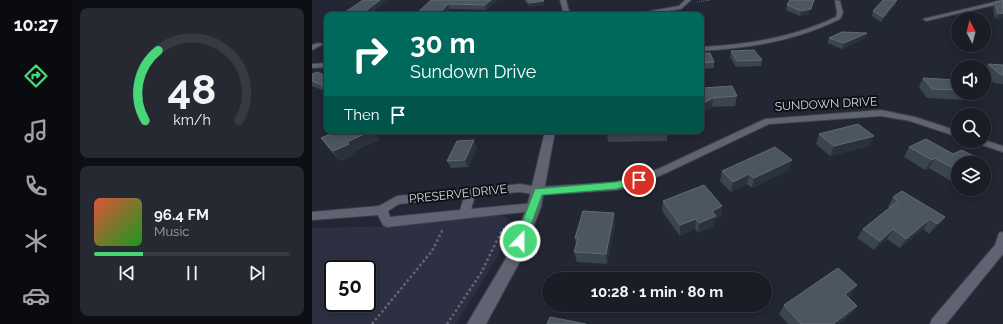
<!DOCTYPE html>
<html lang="en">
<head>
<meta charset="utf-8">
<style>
  :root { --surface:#1a1c26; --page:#272932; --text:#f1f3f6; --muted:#9fa1a7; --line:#383a43; --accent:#47d779 }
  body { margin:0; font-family:Raleway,sans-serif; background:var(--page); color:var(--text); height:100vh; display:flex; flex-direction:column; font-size:15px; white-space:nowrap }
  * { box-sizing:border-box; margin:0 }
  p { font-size:13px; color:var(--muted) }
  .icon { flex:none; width:22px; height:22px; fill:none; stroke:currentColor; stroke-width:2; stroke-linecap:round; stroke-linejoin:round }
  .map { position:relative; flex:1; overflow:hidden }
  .drawer { display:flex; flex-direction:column; gap:8px; padding:8px; background:#0e0f15; width:240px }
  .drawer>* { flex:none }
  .top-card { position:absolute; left:12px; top:12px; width:380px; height:122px; border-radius:8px; box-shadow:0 2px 10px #0003,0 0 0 1px var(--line); background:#00695c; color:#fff; overflow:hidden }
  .needle { width:26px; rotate:353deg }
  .tools { position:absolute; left:639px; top:12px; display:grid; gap:8px }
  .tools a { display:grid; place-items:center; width:40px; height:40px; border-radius:50%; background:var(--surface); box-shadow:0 2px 10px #0003,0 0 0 1px var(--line); font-size:20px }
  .speed { position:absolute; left:12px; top:260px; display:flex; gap:8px; font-size:20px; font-weight:700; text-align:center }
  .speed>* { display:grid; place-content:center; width:52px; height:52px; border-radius:50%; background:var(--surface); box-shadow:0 2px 10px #0003,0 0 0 1px var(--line); line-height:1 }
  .speed .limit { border:2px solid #111; border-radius:6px; background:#fff; color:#111 }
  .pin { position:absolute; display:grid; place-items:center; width:34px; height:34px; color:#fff; margin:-17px; border:2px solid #fff; border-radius:50%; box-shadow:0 1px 4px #0007 }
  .me { position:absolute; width:44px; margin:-22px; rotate:22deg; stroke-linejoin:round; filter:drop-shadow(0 0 3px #0008) }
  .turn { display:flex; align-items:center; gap:14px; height:84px; padding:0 20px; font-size:18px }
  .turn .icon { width:52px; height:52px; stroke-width:2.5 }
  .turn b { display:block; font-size:28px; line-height:34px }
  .then { display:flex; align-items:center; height:38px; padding:0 20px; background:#0003; gap:8px; font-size:15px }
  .drawer .card { flex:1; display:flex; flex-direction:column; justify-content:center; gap:6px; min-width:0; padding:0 14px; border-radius:8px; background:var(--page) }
  .drawer .dial { align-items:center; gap:0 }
  .dial svg { height:104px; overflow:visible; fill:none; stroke:var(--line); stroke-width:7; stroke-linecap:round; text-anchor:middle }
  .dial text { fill:var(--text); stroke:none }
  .song { display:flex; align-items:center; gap:12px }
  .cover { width:48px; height:48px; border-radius:6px; background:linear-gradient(135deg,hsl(10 70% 55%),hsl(120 70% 35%)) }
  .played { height:4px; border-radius:2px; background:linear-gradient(90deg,var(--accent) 25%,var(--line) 25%) }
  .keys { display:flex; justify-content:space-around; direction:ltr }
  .trip { position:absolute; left:230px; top:272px; width:230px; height:40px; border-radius:20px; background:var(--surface); box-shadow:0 2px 10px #0003,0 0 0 1px var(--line); font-weight:700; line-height:40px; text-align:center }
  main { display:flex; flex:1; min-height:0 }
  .tabs { display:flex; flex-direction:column; width:72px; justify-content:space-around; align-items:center; background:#0a0b0f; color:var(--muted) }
  .tabs .icon { width:28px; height:28px }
  .tabs .active { color:var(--accent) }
  .tabs b { font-size:18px; color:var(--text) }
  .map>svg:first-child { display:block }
  .built { fill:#2c3042; fill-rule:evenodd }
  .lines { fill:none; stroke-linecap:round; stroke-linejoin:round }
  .street-casing { stroke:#3e404b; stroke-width:2 }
  .secondary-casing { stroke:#3e404b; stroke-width:2 }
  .path-far1 { stroke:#636672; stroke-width:1; stroke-dasharray:1 1; stroke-linecap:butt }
  .path { stroke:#636672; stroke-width:2.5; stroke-dasharray:2.5 2.5; stroke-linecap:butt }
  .street { fill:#5f6372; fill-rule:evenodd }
  .secondary { fill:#5f6372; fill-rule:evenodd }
  .wall { fill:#3b4550 }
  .shaded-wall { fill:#2a323e }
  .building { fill:#4c5660; stroke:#626b75 }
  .route { fill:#47d779; stroke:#2e8c4f }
  .labels { text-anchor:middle; stroke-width:4; stroke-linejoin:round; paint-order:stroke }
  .street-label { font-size:12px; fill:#d9dce4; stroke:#0e1015 }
</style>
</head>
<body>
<main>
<nav class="tabs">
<b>10:27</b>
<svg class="icon active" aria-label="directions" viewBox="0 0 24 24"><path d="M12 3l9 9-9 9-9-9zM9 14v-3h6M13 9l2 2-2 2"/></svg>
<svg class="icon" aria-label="music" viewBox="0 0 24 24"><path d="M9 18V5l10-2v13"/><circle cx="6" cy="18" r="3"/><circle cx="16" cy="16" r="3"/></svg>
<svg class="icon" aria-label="phone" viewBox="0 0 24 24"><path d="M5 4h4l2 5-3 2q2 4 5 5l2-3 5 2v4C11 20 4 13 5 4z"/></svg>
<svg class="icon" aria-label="climate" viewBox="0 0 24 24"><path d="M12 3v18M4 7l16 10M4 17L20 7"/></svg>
<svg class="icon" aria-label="car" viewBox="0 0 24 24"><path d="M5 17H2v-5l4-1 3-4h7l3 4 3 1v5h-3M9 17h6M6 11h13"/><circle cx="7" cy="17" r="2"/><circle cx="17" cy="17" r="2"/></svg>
</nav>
<section class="drawer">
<div class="card dial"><svg viewBox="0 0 100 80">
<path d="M14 69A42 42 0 1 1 86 69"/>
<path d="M14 69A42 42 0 0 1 24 15" stroke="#47d779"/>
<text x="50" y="56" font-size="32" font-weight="700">48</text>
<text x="50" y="72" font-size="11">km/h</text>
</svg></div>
<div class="card">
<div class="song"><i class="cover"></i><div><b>96.4 FM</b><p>Music</p></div></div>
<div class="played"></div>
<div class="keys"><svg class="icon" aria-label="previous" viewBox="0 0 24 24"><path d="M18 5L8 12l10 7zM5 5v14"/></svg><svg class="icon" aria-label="pause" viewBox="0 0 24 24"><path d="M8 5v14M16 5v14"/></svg><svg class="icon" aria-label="next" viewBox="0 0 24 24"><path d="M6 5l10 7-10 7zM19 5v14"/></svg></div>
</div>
</section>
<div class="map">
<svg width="691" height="324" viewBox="0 0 691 324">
  <rect width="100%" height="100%" fill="#232633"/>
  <path class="built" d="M183 215 193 216 197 219 200 222 197 231 184 259 144 324H0V228L89 226ZM21 269H55V303H21Z"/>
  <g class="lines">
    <defs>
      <path id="street" d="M373 0H379L369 9 329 15H316L367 6Z
        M523 0 528 1 531 13 528 19C483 41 438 48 389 51V47C438 44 479 38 524 17L525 13Z
        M691 0V3L614 21 611 19Z
        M6 43 11 44 0 50V45Z
        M15 63V67L0 68V64Z
        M569 110 603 117 646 131V137L598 121 569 116 457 124 354 173 331 183 305 190 226 195 208 192 163 196 159 209 222 203 226 204 228 207 226 210 222 211 75 227 71 225 66 215 0 220V212L67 206 85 196 208 184 226 187 305 182 346 169 453 119ZM152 197 148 210 78 217 76 211 87 204Z
        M672 140 691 146V152L664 143 662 141H672Z
        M691 232V254L634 324H618L620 319 683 245 687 233Z"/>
      <path id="secondary" d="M248 0H254L258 15H252Z
        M233 131H243L229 207 207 263 174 324H155L193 260 215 207Z"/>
    </defs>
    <use href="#street" class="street-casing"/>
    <use href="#secondary" class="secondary-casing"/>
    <path class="path-far1" d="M385 2 399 0"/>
    <path class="path" d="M60 324 120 251 131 229
      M135 324 169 273 191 228"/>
    <use href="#street" class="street"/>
    <use href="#secondary" class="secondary"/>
  </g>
  <path class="wall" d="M119 0H186L174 10 138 9Z
    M212 0H231L233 5 218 7Z
    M585 0 583 5 569 22 560 16 561 11Z
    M683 2 691 18 683 19 681 7Z
    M475 5 497 14 488 16 474 10Z
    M555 33 553 38 530 49 515 43 517 38Z
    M419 51 450 60 449 66 424 67 418 57Z
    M389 54 402 62V68L389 69Z
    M676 64 691 65V84L682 83 672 75V70Z
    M0 74 15 76V92L0 86Z
    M611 78 646 80V93H656L652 100 615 98 607 87Z
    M389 89 425 96 423 106 400 107 389 114Z
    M26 131H61L67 140 42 151 44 154 28 161 16 148 9 138Z
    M355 131V141L296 142 295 132Z
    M507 134 557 146 518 156 504 144Z
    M165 147 156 167 139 168 135 161Z
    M597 147 641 154 667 159 665 163H646V177L639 181 617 168 613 170 592 157Z
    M480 160 477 170 440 188 435 184 419 192 408 181 410 171Z
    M581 197 633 217 625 227 617 234 611 229 588 248 575 239 562 250 545 238 551 229 577 208 576 207Z
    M351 201 410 206 409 217 403 219 402 226 386 233 383 229 368 236 350 211Z
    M302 213 303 223 295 264 265 262 262 252 264 245 263 238Z
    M545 285 539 295 536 297 545 306 538 315 527 324H476L467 314 472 305Z"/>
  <path class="shaded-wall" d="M68 0H77L57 15H48Z
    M179 0H186L174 10 173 5Z
    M502 0 497 14 488 16 489 11Z
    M585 0 583 5 569 22 571 17Z
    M232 1 233 5 218 7 217 3Z
    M136 4 138 9 133 15H126Z
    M691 13V18L683 19 686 14Z
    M555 33 553 38 530 49 532 43Z
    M401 98 400 107 389 114V105Z
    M59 131H61L67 140 42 151 44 154 28 161 21 151 35 142Z
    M562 136 557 146 518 156 522 146Z
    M162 140 165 147 156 167 153 160Z
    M623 158 617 168 613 170 620 160Z
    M480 160 477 170 440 188 442 178Z
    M646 172V177L639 181Z
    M437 174 435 184 419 192 421 182Z
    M410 206 409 217 403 219 402 226 386 233 387 223 400 211Z
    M302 213 303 223 295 264 294 254Z
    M633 217 625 227 617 234 625 224Z
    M384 219 383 229 368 236V225Z
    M618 219 611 229 588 248 594 239Z
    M581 229 575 239 562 250 568 241Z
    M545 285 539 295 526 304 533 294Z
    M545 306 538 315 527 324H521Z"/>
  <path class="building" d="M51 0H68L48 15H29Z
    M119 0H179L173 5 136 4 126 15H103Z
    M215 0H231L232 1 217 3Z
    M478 0H502L499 9 489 11 475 5Z
    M571 0H585L571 17 561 11Z
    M691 1V13L686 14 683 2Z
    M530 32 555 33 532 43 517 38Z
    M442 50 450 60 425 61 419 51Z
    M398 53 402 62 389 63V54Z
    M676 64 691 65V75L688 74Z
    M5 72 15 76V87L0 81V74Z
    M611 78 643 80H646V90L620 89Z
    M420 86 425 96 401 98 389 104V89L391 88Z
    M546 124 562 136 522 146 507 134Z
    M26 131H59L35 142 37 144 21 151 9 138Z
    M295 131H355L295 132Z
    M614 139 641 154 650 150 667 159 661 163H646V171L623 158 620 160 597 147Z
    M162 140 153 160 135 161 145 141Z
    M463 147 480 160 442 178 437 174 421 182 410 171Z
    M392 185 410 206 400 211 404 216 387 223 384 219 368 225 351 201Z
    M590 191 633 217 625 224 618 219 594 239 581 229 568 241 551 229 586 201 581 197Z
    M271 211 302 213 294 254 262 252 266 238H263Z
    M526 268 545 285 533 294 545 306 521 324H489L472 305Z
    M238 317 274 324H235Z"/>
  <path class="route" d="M327 176 332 180 331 182 304 189 230 195 212 244H204L203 241 223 189 304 182Z"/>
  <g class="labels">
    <g class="street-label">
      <text transform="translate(514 104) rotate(-3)" y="4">SUNDOWN DRIVE</text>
      <text transform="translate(146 194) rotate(-6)" y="4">PRESERVE DRIVE</text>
    </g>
  </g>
</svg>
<div class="tools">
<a><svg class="needle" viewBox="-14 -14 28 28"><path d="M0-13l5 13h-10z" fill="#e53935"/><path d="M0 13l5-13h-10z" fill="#9fa1a7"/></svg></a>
<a><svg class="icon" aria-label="sound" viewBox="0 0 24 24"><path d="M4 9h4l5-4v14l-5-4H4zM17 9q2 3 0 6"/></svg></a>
<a><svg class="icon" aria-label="search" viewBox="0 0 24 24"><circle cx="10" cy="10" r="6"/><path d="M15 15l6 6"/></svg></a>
<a><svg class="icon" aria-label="layers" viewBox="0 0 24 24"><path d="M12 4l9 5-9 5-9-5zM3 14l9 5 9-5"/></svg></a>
</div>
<div class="speed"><div class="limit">50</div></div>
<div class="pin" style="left:327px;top:180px;background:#d93025"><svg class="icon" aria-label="arrive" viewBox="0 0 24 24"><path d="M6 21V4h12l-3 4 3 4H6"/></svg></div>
<svg class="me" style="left:208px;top:241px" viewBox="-20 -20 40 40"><circle r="17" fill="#47d779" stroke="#fff" stroke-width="3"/><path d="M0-11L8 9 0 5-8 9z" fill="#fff"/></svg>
<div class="trip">10:28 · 1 min · 80 m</div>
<div class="top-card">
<div class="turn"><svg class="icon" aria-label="right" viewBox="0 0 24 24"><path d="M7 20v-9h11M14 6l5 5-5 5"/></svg><div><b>30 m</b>Sundown Drive</div></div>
<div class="then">Then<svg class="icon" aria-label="arrive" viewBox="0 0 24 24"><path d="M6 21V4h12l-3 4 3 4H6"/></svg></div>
</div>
</div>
</main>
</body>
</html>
